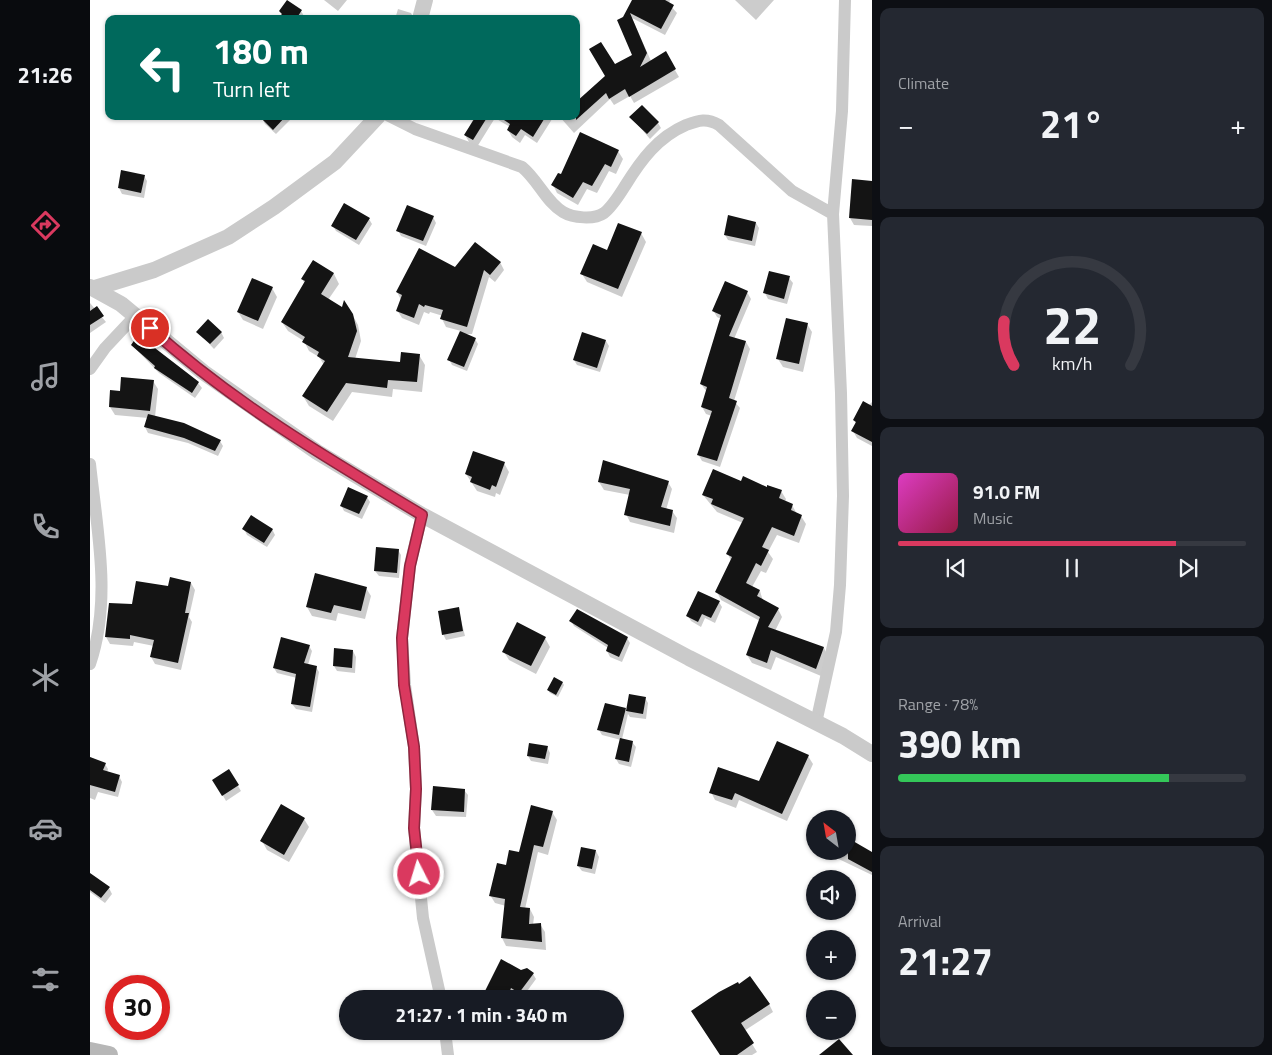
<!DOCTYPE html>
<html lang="en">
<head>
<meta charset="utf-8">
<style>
  :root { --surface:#171b24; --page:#242831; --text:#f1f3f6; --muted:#9ea1a6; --line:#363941; --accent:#da395f }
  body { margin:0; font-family:"Titillium Web",sans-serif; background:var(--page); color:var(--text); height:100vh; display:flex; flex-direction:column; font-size:19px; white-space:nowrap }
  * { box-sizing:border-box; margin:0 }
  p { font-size:16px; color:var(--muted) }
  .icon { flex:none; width:28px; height:28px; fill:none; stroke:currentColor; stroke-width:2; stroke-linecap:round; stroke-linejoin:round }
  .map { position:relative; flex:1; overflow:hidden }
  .details { display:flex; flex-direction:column; gap:8px; padding:8px; background:#0d0f14; width:400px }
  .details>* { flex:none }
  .hud { position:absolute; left:15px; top:15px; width:475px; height:105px; border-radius:10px; box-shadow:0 1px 4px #0004; background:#00695c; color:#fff; overflow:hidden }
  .needle { width:32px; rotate:329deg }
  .fabs { position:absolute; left:716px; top:810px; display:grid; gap:10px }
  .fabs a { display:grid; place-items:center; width:50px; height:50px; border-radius:50%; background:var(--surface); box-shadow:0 1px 4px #0004; font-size:25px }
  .speed { position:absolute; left:15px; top:975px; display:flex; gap:10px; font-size:25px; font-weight:700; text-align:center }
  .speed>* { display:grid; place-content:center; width:65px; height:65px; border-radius:50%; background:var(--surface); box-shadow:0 1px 4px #0004; line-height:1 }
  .speed .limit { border:8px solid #d22; background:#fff; color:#111 }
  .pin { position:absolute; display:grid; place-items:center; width:42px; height:42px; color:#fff; margin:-21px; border:2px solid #fff; border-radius:50%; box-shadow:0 1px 5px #0007 }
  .me { position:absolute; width:55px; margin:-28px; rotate:355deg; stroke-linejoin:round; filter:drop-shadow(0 0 4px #0008) }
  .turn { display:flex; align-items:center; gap:18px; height:105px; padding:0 25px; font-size:22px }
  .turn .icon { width:65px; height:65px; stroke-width:2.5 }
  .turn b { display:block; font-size:35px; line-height:42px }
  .big { font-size:38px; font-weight:700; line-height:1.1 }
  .details .tile { flex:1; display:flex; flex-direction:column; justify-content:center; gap:8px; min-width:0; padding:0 18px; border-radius:10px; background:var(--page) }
  .details .dial { align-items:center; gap:0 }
  .dial svg { height:130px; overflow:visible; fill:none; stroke:var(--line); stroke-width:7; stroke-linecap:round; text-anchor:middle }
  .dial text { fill:var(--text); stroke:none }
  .song { display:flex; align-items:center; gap:15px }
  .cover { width:60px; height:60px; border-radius:8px; background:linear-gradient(135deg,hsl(310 70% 55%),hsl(340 70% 35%)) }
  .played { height:5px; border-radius:2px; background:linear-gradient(90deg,var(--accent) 80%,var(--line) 80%) }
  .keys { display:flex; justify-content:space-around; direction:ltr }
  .heat { display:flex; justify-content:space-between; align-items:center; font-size:28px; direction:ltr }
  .charge { height:8px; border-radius:4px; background:linear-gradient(90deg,#34c759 78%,var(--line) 0) }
  .trip { position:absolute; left:249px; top:990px; width:285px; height:50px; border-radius:25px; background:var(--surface); box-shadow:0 1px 4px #0004; font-weight:700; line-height:50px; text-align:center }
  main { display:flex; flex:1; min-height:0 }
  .menu { display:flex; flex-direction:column; width:90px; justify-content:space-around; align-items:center; background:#090b0e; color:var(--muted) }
  .menu .icon { width:35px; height:35px }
  .menu .current { color:var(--accent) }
  .menu b { font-size:22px; color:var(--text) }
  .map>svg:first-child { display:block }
  .shadow { fill:#0003 }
  .building { fill:#141414 }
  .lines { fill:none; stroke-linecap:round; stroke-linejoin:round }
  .minor { stroke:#cacaca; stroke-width:12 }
  .tertiary { stroke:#cacaca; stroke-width:16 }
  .secondary { stroke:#b7b7b7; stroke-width:18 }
  .route-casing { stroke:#8e253e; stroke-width:12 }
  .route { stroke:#da395f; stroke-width:9 }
</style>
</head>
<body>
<main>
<nav class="menu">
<b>21:26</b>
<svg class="icon current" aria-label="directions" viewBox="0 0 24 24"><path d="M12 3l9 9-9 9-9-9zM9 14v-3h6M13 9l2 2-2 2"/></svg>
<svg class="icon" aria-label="music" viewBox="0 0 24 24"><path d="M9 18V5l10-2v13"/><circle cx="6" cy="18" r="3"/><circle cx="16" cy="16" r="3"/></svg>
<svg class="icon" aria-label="phone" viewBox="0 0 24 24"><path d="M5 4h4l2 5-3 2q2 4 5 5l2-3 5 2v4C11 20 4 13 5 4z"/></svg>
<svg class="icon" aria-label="climate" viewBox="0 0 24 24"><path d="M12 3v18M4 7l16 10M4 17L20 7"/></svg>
<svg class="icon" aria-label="car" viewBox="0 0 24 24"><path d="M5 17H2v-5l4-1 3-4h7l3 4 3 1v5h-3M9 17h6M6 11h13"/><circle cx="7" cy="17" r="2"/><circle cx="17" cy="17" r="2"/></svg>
<svg class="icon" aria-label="filters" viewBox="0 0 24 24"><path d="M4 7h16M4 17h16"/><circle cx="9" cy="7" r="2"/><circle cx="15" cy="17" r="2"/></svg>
</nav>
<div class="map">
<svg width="782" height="1055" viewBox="0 0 782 1055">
  <rect width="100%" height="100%" fill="#fff"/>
  <path class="shadow" d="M234 0H257L248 11Z
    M544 0H580L579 4 587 13 575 35 542 18 561 61 575 53 589 77 544 103 540 96 524 105 520 99 484 133 469 116H486L524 66 543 55 534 18Z
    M645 0H684L666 20Z
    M308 9 321 13 324 19H305Z
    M190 11H211L214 16 213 19H188L193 15Z
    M174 116H204L186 134 175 124 172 118Z
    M385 116H464L447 143 435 135 430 143 422 137 418 130 420 127 405 118 387 147 379 142 375 135Z
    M541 117 568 123 571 128 560 139Z
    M528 151 533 159 526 174 519 171 507 193 497 189 488 205 467 193 463 185 472 176Z
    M32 172 54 176 57 181 54 198 32 194 29 188Z
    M782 182V226L764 225 760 218Z
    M343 217 346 223 336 246 311 236 308 230Z
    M279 219 282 224 269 245 246 231 243 226Z
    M666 223 669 228 665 246 638 240 635 235Z
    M551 233 556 242 532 297 497 282 492 274 517 251Z
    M223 261 244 274 249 284 238 300 262 314 268 325 271 341 265 359 311 364 329 355 335 365 332 392 303 389 302 397 262 392 243 421 219 406 213 396 234 365 229 357 219 351 214 341 198 331 192 322 215 284 212 279Z
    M410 262 414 270 405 282 399 277 382 334H375L385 339 388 344 377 371 362 365 359 359 371 331 356 327 352 319 353 316 340 312 339 314 334 312 329 325 312 318 307 310 311 300 307 292 366 269Z
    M699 278 703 283 697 304 678 299 675 293Z
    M182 288 187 297 173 329 153 320 148 312Z
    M657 292 661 299 644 339 656 342 660 349 644 401 650 408 630 467 612 461 608 454 622 416 616 414 612 407 617 392 611 384 631 319 627 317 623 310Z
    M0 303 16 322 0 333Z
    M717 324 722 332 713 372 693 367 688 359Z
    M108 332H131L134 338 124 349Z
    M516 341 519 346 510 372 487 365 484 360Z
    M42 345 108 383 112 388 105 398 69 373Z
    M63 381 68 389 65 417 130 441 133 446 128 456 98 443 58 433 55 427 58 418 25 415 20 407 31 392Z
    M782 402V446L767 438 763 431 766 424 764 420Z
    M414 463 419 472 410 495 406 493 405 497 387 491 376 474Z
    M509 482H578L582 489 576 510 582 511 587 518 584 533 540 522 536 514 540 495 514 490Z
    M651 483 691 491 696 499 695 502 702 505 707 514 711 516 716 524 709 543 687 535 678 552 683 559 676 573 671 571 662 587 670 591 673 601 688 609 692 617 685 631 734 648 738 656 731 676 686 657 681 670 662 663 657 655 670 621 631 600 627 592 641 561 638 554 653 523 627 512 613 495Z
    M277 497 280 502 272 519 254 511 251 505Z
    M154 529H182L185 535 177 547 157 535Z
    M308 550 311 555 309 578 289 576 285 571Z
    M101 583 105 590 99 617 102 622 91 670 65 664 61 657 64 646 44 642 43 646 20 644 16 637 43 606Z
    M276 588 281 596 275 619 248 613 246 621 222 616 217 607Z
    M629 602 632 607 625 623 615 618 611 627 601 621 598 616Z
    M368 608 375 636 356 640 353 634Z
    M481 621 537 638 540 643 532 662 520 657 517 651 518 648 484 626Z
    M455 638 460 647 446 674 419 660 414 652Z
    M219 646 222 651 218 665 226 667 229 672 222 712 206 709 202 704 207 678 187 673 184 668Z
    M263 651 266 657 265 673 247 671 244 666Z
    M472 682 474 685 468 697 460 693 458 690Z
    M540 695 555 698 558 703 556 719 540 717 538 714 532 739 542 742 546 747 541 767 529 764 526 759 531 740 512 735 509 730 535 709 537 712Z
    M457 747 460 753 458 764 441 761 438 756Z
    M718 756 723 764 697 821 649 800 646 808 625 800 621 792 669 783Z
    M0 757 15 764 18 769 17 773 29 776 32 782 28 797 8 792 5 800 0 798Z
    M139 771 151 791 136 801 124 780Z
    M374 790 378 795 376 817 346 816 342 810Z
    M462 812 467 820 458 855 448 852 435 909H440L444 917 443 925 450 924 455 932 456 950 416 946 412 938 416 906 405 903 400 895 417 866Z
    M214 819 219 827 199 862 177 850 172 841Z
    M725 834V848L721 843Z
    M758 845 782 853V875L732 851H758Z
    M506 851 509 857 505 874 492 871 488 866Z
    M0 874 19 888 22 894 15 903 0 892Z
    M431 972 443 974 446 979 432 998 424 992 421 999H393Z
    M679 1004 683 1012 654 1031 667 1052 662 1055H631L607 1019Z
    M306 1031H324L322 1038Z"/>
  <path class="building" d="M197 0 212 10 206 19H187L192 14 189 11Z
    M542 0H575L584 5 571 29 540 13 557 53 550 67 576 51 586 69 539 97 535 89 519 99 516 93 486 120V102L515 76 499 49 511 42 525 64 542 55 527 20 533 17Z
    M552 105 569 122 557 134 539 117Z
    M169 116H196L183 130Z
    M386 116H398L383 140 374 135Z
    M408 116H456L443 137 431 129 426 136 417 130 420 124Z
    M490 132 529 150 521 167 515 164 502 186 493 182 483 198 461 185 468 173 471 174Z
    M31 170 55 175 51 193 28 188Z
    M762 179 782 181V220L759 218Z
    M254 203 280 218 266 240 241 226Z
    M317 205 344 216 333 241 306 231Z
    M638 215 666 222 662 241 634 235Z
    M528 223 552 232 528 289 490 274 503 244 517 250Z
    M385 242 411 262 400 275 394 270 377 327 350 319 353 310 335 305 334 307 329 304 324 318 306 311 312 295 306 292 329 248 365 267Z
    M223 260 244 273 231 294 252 307 254 300 263 314 267 331 258 357 310 362 311 352 330 354 327 382 298 380 297 388 256 383 237 412 212 396 235 361 227 356 229 352 212 342 215 337 191 322 215 281 211 279Z
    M679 271 700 276 694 299 673 293Z
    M162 278 183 287 168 321 147 312Z
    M635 281 658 291 639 336 656 341 639 398 647 401 627 461 607 455 622 411 611 407 617 387 610 384 631 315 622 311Z
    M7 306 14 316 0 325V311Z
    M696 318 718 323 709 364 686 359Z
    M118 319 132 332 120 344 106 332Z
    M370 331 386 338 374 367 357 360Z
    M492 332 516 340 507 368 483 360Z
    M48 335 109 382 102 393 64 368 65 366 41 345Z
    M31 377 64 380 60 411 19 407 20 390 30 391Z
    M773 401 782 406V442L761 431 766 422 763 420Z
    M58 414 94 423 131 440 125 451 94 438 54 427Z
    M383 451 415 462 406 487 402 485 400 490 380 482 382 477 375 474Z
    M513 460 579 481 571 507 583 510 580 526 534 515 540 489 508 482Z
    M623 469 651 481 653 476 677 487V485L692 490 689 498 703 504 701 510 712 515 704 536 682 527 672 547 679 550 671 566 666 563 656 583 670 590 667 596 689 608 678 627 734 647 726 669 681 650 677 663 656 655 670 617 625 592 642 557 636 554 654 518 621 504 623 499 612 495Z
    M258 487 278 496 269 514 250 506Z
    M161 515 183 529 174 543 152 529Z
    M286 547 309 549 307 573 284 571Z
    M225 573 277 587 271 611 244 605 241 613 216 607Z
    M80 577 101 582 95 613H99L88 663 60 657 64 640 40 635V639L15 637 19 603 42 604 46 581 78 586Z
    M608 591 630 601 621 618 612 614 608 622 596 616Z
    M369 607 373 631 352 635 348 611Z
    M487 609 538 637 529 657 516 651 518 645 479 621Z
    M427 622 456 637 441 666 412 652Z
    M191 637 220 645 214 663 227 666 220 707 201 704 206 674 183 668Z
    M244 648 263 650 262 668 243 666Z
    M464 677 473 682 466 695 457 690Z
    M539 694 556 697 553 714 536 711Z
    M515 703 536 708 529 735 507 730Z
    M530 738 543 741 539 762 525 759Z
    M687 741 719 755 692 814 645 793 642 800 619 793 628 767 669 781Z
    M439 743 458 746 455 759 437 756Z
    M0 757 16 763 13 770 30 775 25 792 0 785Z
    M139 769 149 785 132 796 122 780Z
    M343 786 375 789 374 812 341 810Z
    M191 804 215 818 194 855 170 841Z
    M441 805 463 811 453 847 444 845 430 907 440 908 439 924 451 923 452 942 411 938 415 899 399 896 407 863 416 865 419 850 429 852Z
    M763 841 782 852V872L758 859V843L761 845Z
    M491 847 506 850 502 869 487 866Z
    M0 873 20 887 11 898 0 890Z
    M411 959 431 970 437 968 444 973 429 993 421 988 417 999H391Z
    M660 976 680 1004 651 1023 664 1043 647 1055H630L601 1011 629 992 648 982 649 984Z
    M749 1039 763 1055H729Z"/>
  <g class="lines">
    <path class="minor" d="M299 116 325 129 432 167C448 180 456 202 473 212 483 218 504 220 514 213 522 207 530 194 535 186 551 160 568 137 596 125 609 120 617 118 629 125L702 191 743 214
      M0 369 15 348 46 315
      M0 464C7 530 22 600 0 664
      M332 515 320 565 312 638 315 685 324 747 326 789 324 828 333 918 351 999
      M726 723 746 632 750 585 753 496 751 393 743 214 752 111 755 0
      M355 1031 358 1055"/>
    <path class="tertiary" d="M330 19 335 0
      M0 287 31 304 113 372 227 452 332 515 599 658 753 736 782 754
      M5 288 64 270 138 237 184 207 245 162 288 116"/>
    <path class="secondary" d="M0 1051 19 1055"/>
  </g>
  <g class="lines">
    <defs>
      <path id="route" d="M60 328C142 402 238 459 332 515L320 566 312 638 314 685 324 747 326 789 324 828 329 874"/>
    </defs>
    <use href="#route" class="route-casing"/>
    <use href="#route" class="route"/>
  </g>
</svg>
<div class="fabs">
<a><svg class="needle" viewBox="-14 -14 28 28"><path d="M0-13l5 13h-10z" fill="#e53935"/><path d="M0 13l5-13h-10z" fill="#9ea1a6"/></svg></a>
<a><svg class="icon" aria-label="sound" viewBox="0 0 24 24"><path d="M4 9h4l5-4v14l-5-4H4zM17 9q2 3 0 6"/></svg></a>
<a>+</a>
<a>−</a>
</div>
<div class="speed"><div class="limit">30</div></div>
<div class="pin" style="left:60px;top:328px;background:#d93025"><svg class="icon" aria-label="arrive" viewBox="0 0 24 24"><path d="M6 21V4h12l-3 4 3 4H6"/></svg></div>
<svg class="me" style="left:329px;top:874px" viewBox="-20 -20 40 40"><circle r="17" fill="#da395f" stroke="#fff" stroke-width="3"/><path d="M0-11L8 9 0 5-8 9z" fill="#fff"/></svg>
<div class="trip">21:27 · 1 min · 340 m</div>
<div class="hud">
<div class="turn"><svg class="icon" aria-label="left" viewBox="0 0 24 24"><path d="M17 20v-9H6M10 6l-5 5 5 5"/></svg><div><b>180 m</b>Turn left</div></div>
</div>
</div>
<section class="details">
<div class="tile"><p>Climate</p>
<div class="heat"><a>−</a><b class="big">21°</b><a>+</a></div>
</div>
<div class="tile dial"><svg viewBox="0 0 100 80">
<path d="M14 69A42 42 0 1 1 86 69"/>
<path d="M14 69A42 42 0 0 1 8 42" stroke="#da395f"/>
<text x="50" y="56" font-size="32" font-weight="700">22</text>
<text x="50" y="72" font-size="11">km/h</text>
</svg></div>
<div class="tile">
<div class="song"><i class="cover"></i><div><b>91.0 FM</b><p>Music</p></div></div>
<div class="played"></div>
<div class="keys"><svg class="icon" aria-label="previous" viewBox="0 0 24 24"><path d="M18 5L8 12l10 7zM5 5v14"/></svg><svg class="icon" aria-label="pause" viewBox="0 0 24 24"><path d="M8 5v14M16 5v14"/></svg><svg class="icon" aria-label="next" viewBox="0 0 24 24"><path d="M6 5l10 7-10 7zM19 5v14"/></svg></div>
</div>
<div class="tile"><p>Range · 78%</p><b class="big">390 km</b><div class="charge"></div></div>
<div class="tile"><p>Arrival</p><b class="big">21:27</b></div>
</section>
</main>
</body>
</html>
